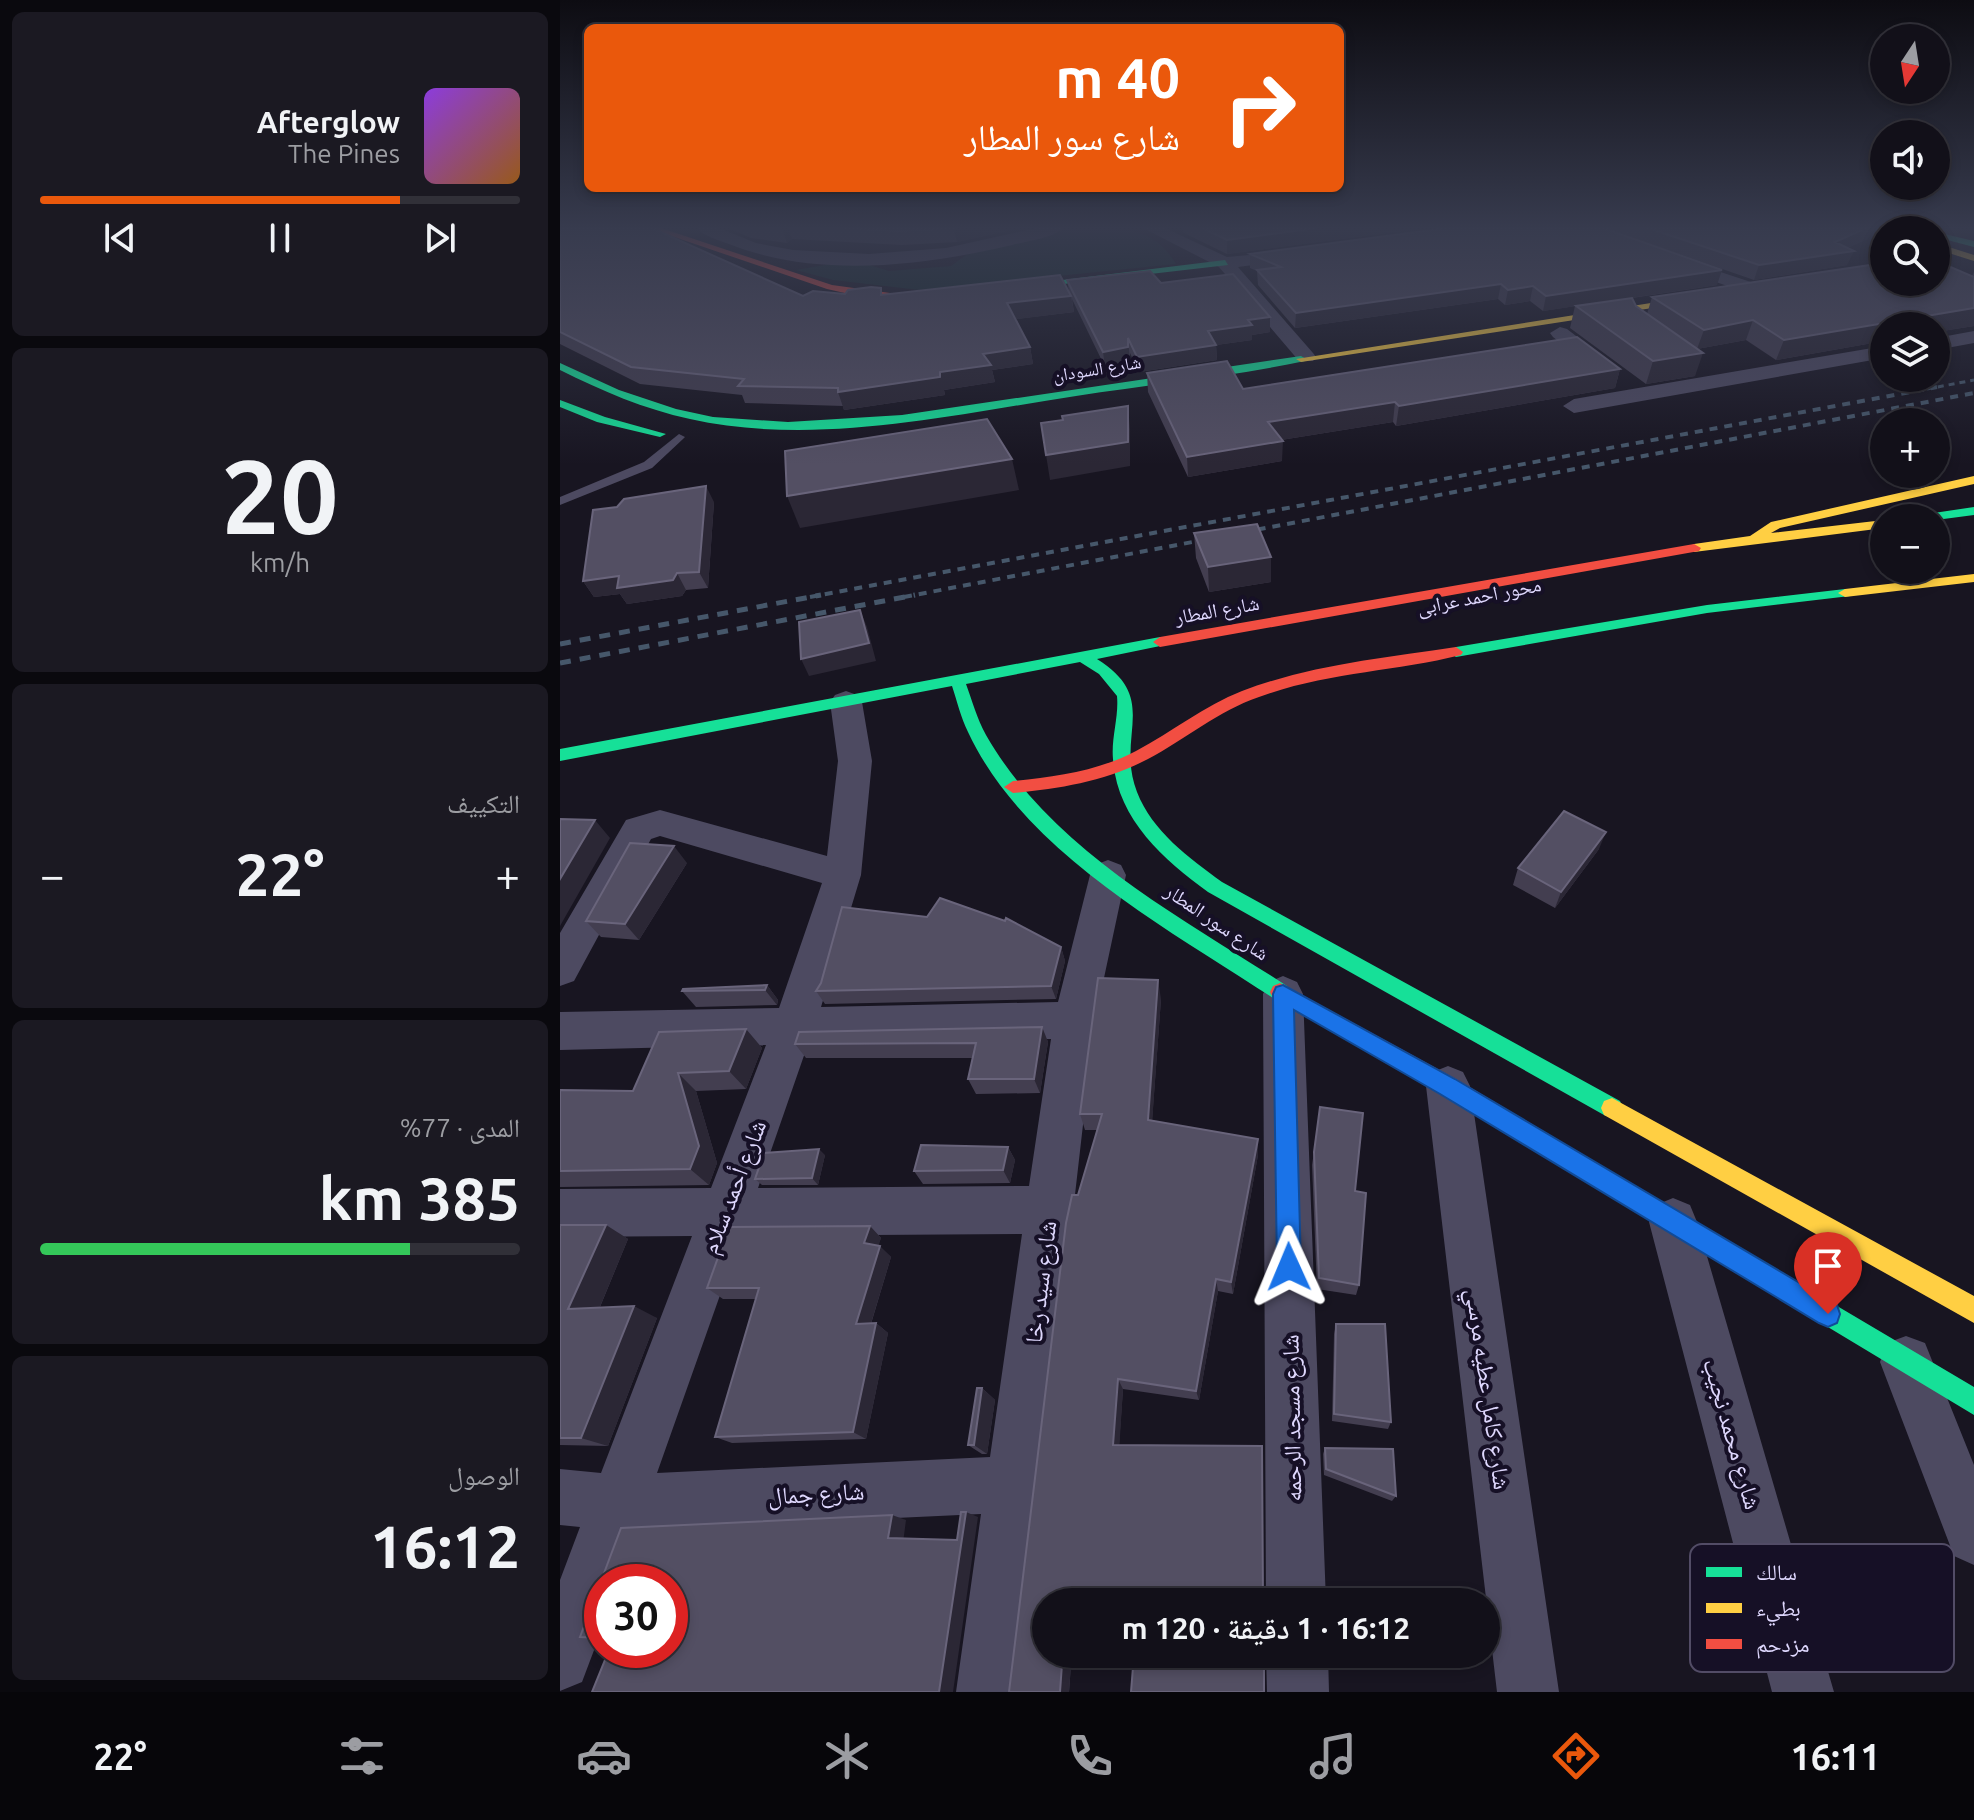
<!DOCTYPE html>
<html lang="ar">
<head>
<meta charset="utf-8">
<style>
  :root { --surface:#121019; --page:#1b1922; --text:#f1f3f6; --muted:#9c9da2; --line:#313038; --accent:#ea580c }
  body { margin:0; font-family:Ubuntu,"Noto Naskh Arabic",sans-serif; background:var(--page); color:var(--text); direction:rtl; height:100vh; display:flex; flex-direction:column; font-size:30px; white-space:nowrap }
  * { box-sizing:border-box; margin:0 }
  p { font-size:26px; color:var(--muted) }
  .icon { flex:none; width:44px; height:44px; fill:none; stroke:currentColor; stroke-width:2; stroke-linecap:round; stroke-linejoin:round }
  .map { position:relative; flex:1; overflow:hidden; direction:ltr }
  .drawer { display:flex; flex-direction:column; gap:12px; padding:12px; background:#0a090e; width:560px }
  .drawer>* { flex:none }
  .hud { position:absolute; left:24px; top:24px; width:760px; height:168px; border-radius:12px; box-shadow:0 4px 12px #0003,0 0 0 2px var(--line); direction:rtl; background:#ea580c; color:#fff; overflow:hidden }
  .needle { width:52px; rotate:192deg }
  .tools { position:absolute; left:1310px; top:24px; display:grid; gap:16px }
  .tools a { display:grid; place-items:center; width:80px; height:80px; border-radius:50%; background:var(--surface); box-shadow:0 4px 12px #0003,0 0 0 2px var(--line); font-size:40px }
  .speed { position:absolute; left:24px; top:1564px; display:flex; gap:16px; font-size:40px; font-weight:700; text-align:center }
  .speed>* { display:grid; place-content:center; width:104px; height:104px; border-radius:50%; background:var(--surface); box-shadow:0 4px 12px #0003,0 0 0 2px var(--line); line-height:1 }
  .speed .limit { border:12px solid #d22; background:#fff; color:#111 }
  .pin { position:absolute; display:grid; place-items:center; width:68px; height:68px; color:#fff; margin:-82px -34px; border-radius:50% 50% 50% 0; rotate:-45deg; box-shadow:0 0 8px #0007 }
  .pin .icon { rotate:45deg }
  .me { position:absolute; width:88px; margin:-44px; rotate:359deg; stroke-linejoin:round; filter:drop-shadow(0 0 6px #0008) }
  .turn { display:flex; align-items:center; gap:28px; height:168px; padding:0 32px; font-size:36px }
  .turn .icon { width:104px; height:104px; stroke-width:2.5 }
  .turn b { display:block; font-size:56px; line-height:68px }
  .big { font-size:60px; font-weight:600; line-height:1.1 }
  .drawer .tile { flex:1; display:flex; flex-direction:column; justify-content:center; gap:12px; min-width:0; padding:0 28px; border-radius:12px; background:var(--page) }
  .drawer .dial { align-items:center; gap:0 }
  .dial b { font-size:104px; line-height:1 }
  .song { display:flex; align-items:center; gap:24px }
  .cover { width:96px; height:96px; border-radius:12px; background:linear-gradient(135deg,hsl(270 70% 55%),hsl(30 70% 35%)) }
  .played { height:8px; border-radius:4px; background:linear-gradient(90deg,var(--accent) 75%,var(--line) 75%) }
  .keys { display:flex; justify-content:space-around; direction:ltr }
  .heat { display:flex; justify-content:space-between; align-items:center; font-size:44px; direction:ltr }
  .charge { height:12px; border-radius:6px; background:linear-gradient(90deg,#34c759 77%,var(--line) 0) }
  .trip { position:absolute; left:472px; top:1588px; width:468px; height:80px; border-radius:40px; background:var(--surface); box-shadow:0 4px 12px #0003,0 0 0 2px var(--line); font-weight:600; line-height:80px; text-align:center; direction:rtl }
  .menu { display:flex; height:128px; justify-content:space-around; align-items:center; background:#07060a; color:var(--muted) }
  .menu .icon { width:56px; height:56px }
  .menu .selected { color:var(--accent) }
  .menu b { font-size:36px; color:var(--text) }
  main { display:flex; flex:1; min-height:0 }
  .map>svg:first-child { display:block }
  .green { fill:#152b2d }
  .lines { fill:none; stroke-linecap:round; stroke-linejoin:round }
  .lane { fill:#4d4a61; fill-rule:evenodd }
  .street { fill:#4d4a61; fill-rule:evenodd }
  .fast { fill:#16e098; fill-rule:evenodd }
  .slow { fill:#ffcf43; fill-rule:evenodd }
  .jam { fill:#f24e42; fill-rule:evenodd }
  .rail-far2 { stroke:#46576a; stroke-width:3; stroke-dasharray:6 5; stroke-linecap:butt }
  .rail-far1 { stroke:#46576a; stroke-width:4; stroke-dasharray:8 7; stroke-linecap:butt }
  .rail { stroke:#46576a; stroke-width:5; stroke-dasharray:11 9; stroke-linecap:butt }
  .wall { fill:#433e50 }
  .shaded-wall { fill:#2b2735 }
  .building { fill:#534f63; stroke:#69647b; stroke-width:2 }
  .route { fill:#1a73e8; stroke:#114b97; stroke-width:2 }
  .labels { text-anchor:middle; stroke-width:8; stroke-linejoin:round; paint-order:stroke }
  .far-street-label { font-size:18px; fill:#ded7fd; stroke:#161026 }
  .street-label { font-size:20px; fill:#ded7fd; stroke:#161026 }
  .near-street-label { font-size:24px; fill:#ded7fd; stroke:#161026 }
  .key { fill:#161026; stroke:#524c66; stroke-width:2 }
  .key-label { font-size:22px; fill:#ded7fd }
</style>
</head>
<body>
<main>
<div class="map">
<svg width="1414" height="1692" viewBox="0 0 1414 1692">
  <rect width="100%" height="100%" fill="#181521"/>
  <path class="green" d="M512 228C554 228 592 223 616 264L359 290 273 280 236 270 293 260 329 271 391 266 406 255Z"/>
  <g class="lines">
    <path class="lane" d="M119 434 125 437 123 439 92 468 0 505V497L84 462Z"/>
    <path class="street" d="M136 228H159L196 243 233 250 309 254 386 248 476 228H504C492 238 468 241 452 245 363 266 257 279 169 244 158 240 144 236 136 228Z
      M583 228H605L667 257 745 250 748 254 739 259 678 267 753 353 756 357 753 361H739L659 267Z
      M1112 256 1203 286 1206 290 1197 296 1191 294 1106 265 1103 261Z
      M1000 327 1007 329 1051 363 1054 367 1051 371H1037L993 337 990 333Z
      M1414 331V343L1376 350V338Z
      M1324 346V358L1014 413 1003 406 1014 399Z
      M286 691 297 695 302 702 312 761 301 875 261 1007 498 1002 530 875 535 865 548 860 561 865 566 875 535 1020 458 1692H396L421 1514 77 1530 58 1582H42V1629L22 1682 0 1691V1580L20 1527 0 1525V1469L41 1473 132 1236 0 1237V1189L151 1188 206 1045 0 1050V1012L219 1008 262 883 100 836 91 839 14 981 0 986V933L66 820 100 810 267 856 278 761 270 702 275 695ZM491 1039 469 1186 198 1188 248 1044ZM462 1234 430 1457 97 1473 181 1236Z
      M723 976 737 982 743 994 766 1602H706L703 994 709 982Z
      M888 1066 903 1072 910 1086 999 1692H937L866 1086 873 1072Z
      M1113 1198 1130 1205 1137 1222 1274 1692H1212L1089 1222 1096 1205Z
      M1346 1336 1365 1343 1414 1465V1565L1394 1556 1320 1362 1327 1343Z
      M706 1654H768L769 1692H707Z"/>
    <path class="fast" d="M1312 228 1327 230H1324V233Z
      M1376 232 1414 241V247L1376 237Z
      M665 260 668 265 443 291 438 288Z
      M741 356 746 359 745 361C670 377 592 384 516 396 391 415 256 447 130 419 84 409 42 391 0 370V363L59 390 116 409 153 417 228 422 342 415Z
      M0 400 45 417 106 434 100 437 37 422 0 407Z
      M1414 507V515L1376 520V518H1361L1367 514Z
      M1285 589 1292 593 1290 596 1147 613 896 657 889 652 896 647 1147 605Z
      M600 637 607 642 605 645 537 659C601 699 555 735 577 792 592 831 629 858 662 882L1060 1101 1063 1108 1060 1115 1052 1118 1044 1115 648 892C603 859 557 819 553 759 551 738 559 717 557 696L539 674 520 662 406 684C412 700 417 719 426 735 492 850 619 916 727 986L730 992 727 998 720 1001 713 998C607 928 464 852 408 732 401 718 397 701 392 686L0 761V749Z
      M1088 1194 1414 1387V1415L1080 1214 1076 1206 1080 1198Z"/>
    <path class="slow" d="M1376 243 1414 255V261L1376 249Z
      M1148 294 1151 299 741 362 736 359Z
      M1414 476V484L1220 528 1211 533 1324 520V528L1134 552 1127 548 1134 544 1190 536 1211 522Z
      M1414 574V582L1285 597 1278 593 1285 589Z
      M1052 1098 1414 1296V1323L1044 1115 1041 1108 1044 1101Z"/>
    <path class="jam" d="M88 228H101L272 285 352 296 347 299 298 296 267 289Z
      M1134 544 1141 548 1139 551 600 647 593 642 600 637Z
      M896 647 903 652 901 655C833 672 767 672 699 697 658 711 626 739 588 759 546 781 499 789 453 793L444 787 453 781C495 777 538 771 576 751 612 732 644 706 682 691 750 665 824 658 896 647Z
      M720 983 896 1079 1096 1198 1100 1206 1096 1214 1088 1218 1080 1214 880 1093 713 998 710 992 713 986Z"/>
    <path class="rail-far2" d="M1367 389 1414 380"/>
    <path class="rail-far1" d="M250 597 1377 387
      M344 597 1414 393"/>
    <path class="rail" d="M0 644 261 595
      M0 663 355 595"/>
  </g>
  <path class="wall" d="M0 228 243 296 509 292 507 280 601 283 710 332 692 335V340L656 345 657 360 579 372 570 353V362L545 367 512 299 514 312 456 319 470 347 473 364 432 370 435 382 384 390 385 395 284 410 283 406 185 403 182 395 80 384 0 344Z
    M168 228H460L397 242 342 245 232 239 227 243 191 238Z
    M622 228H865L667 254 624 233Z
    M1044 228H1312L1307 239 1287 248V265L1194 280Z
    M690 254 1157 285 1072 298 1076 306 1087 314 1092 297 1412 276 1414 272V326L1376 332 1324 326V341L1216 360 1186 340 1137 349 1135 376 1086 384 1010 328 1015 306 983 311 970 301 945 305 938 299 735 328 698 285 697 271 690 268Z
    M1060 369 1055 388 836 426 833 422 721 440 722 461 628 477 588 392 587 373 683 389Z
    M154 502 148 588 126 590 122 596 67 604 60 594 34 597 23 581Z
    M634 533 711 557V582L649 592 636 558Z
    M1039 849 995 908 953 885 958 868Z
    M127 863 79 940 41 937 26 921Z
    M501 947 505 961 496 999 265 1004 256 991Z
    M207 985 218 1000 217 1005 136 1007 122 991Z
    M601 999 592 1121 698 1155 673 1294 658 1291 639 1400 563 1389 559 1445 573 1667 511 1665 509 1692H449L518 1195 537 1130H525L520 1114Z
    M482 1027 488 1042 480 1093 416 1094 408 1079 413 1058H246L235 1044Z
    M186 1029 202 1048 186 1089 136 1091 157 1163 149 1185 0 1187V1090L73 1091Z
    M448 1147 455 1160 450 1183 363 1184 354 1171Z
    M754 1152 795 1191 799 1285 796 1295 757 1289 752 1165Z
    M265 1155 258 1185H202L195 1179Z
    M0 1225H46L68 1239 40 1307 97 1318 48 1446 0 1445Z
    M310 1226 321 1238 318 1245 331 1257 311 1324 316 1323 328 1333 306 1439 172 1443 155 1437 196 1299H163L147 1288Z
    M776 1324 831 1422 828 1429 772 1421 774 1334Z
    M422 1388 435 1400 427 1454H422L408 1445Z
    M765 1448 836 1496 832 1501 764 1475 763 1454Z"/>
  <path class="shaded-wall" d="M223 228H228L232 239 227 243 222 229Z
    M397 228H460L397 242 394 229Z
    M757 228H865L667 254V240Z
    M1306 228H1312L1307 239 1273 254 1294 251 1287 265 1194 280 1199 265 1275 242Z
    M1162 270 1157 285 983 311 986 296Z
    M941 284 938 299 735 328 736 313Z
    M973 286 970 301 945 305 948 290Z
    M511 296 514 312 451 320 447 303Z
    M1414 308V326L1376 332V326H1324V341L1216 360 1224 340Z
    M710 317V332L692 335V340L656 345 657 360 579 372 577 357 648 331 688 320Z
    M1193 320 1186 340 1137 349 1144 330Z
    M568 338 570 362 545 367 543 352Z
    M470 347 473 364 432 370 435 382 384 390 385 395 284 410 278 392 380 372 423 354Z
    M1143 353 1135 376 1086 384 1093 361Z
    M1060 369 1055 388 836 426 839 406Z
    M835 402 833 422 708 442V422Z
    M568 406 570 429V466L490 480 486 455Z
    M723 441 722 461 628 477 627 457Z
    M452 459 459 490 240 528 227 496Z
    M146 486 154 502 148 588 139 572Z
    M711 557V582L649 592 648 567Z
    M117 573 126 590 122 596 67 604 60 594 34 597 23 581 59 576Z
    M300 610 307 627 316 661 249 676 241 659Z
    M35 820 50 838 0 926V879Z
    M1046 832 1039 849 995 908 1001 892Z
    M114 846 127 863 79 940 65 924Z
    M501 947 505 961 496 999 491 986Z
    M598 980 601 999 591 1137 588 1120Z
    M207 985 218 1000 217 1005 205 990Z
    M482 1027 488 1042 480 1093 474 1079Z
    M186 1029 202 1048 186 1089 169 1071Z
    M118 1073 136 1091 157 1163 149 1185 130 1169Z
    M698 1139V1155L673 1294 671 1282Z
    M448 1147 455 1160 450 1183 443 1170Z
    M259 1149 265 1155 258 1185 252 1178Z
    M46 1225 68 1239 34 1321 8 1309Z
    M310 1226 321 1238 316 1254 304 1243Z
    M320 1246 331 1257 308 1333 296 1324Z
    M656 1279 658 1291 639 1400 636 1391Z
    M74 1306 97 1318 48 1446 21 1438Z
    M316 1323 328 1333 306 1439 293 1432Z
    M558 1379 563 1389 559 1452 553 1445Z
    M422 1388 435 1400 427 1454 414 1445Z
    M406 1512 418 1517 393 1692H379Z
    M332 1515 346 1520 343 1543 328 1538Z
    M502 1664H511L509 1692H500Z"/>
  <path class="building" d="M0 228H92L243 296 253 291 285 294 288 290 311 287 321 288V295L500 275 511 296 447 303 470 347 423 354 431 365 380 372V377L278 392V388L178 386 184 379 71 367 0 332Z
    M282 228H397L338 231Z
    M642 228H757L667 240Z
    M887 228H1043L1162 270 986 296 973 286 948 290 941 284 736 313 697 270 721 267 690 254Z
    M1088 228H1306L1275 242 1294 251 1199 265Z
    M1324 263V282H1376V266L1386 265 1414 277V308L1224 340 1193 320 1144 330 1092 297Z
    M590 271 601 283 673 274 710 317 688 320 692 325 648 331 656 345 577 357 568 338V347L543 352 507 280Z
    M1072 298 1076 306 1143 353 1093 361 1016 306Z
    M1017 337 1060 369 839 406 835 402 708 422 723 441 627 457 587 373 667 361 683 389Z
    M568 406V442L486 455 481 423 503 420 502 416Z
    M427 419 452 459 227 496 225 451Z
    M146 486 139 572 117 573 113 580 57 588 59 576 23 581 33 510 57 507 64 499Z
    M697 524 711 557 648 567 634 533Z
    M300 610 309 643 241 659 239 622Z
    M1004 811 1046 832 1001 892 958 868Z
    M0 819 35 820 0 879Z
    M70 843 114 846 65 924 26 921Z
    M380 898 445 921 446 918 501 947 491 986 256 991 261 983 282 907 367 917Z
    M538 978 598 980 588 1120 698 1139 671 1282 656 1279 636 1391 558 1379 553 1445 702 1446 703 1600 705 1602H486V1654H704V1692H571L573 1667 502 1664 500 1692H449L506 1223 512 1195H518L542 1114H520Z
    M207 985 205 990 122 991 123 989Z
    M482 1027 474 1079H408L416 1043 235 1044 239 1032Z
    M186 1029 169 1071 118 1073 139 1146 130 1169 0 1171V1090L73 1091 99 1032Z
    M760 1107 803 1113 795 1191 806 1193 799 1285 759 1278 754 1152Z
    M361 1145 448 1147 443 1170 354 1171Z
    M259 1149 252 1178 195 1179 204 1153Z
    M0 1225H46L8 1309 74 1306 21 1438H0Z
    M310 1226 304 1243 320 1246 296 1324 316 1323 293 1432 155 1437 199 1288H147L169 1227Z
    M776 1324H825L831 1422 774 1414Z
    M417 1388H422L414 1445H408Z
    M765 1448 833 1449 836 1496 766 1469Z
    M401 1512H406L379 1692H32L49 1650H110V1582H42V1638L20 1637 61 1528 332 1515 328 1538 397 1540Z"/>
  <linearGradient id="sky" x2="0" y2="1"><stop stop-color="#0d0c12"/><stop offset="0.49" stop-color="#373b4e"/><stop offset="1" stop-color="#373b4e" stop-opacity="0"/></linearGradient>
  <rect width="1414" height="465" fill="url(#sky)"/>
  <path class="route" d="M723 985 895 1079 1277 1305 1280 1314 1277 1323 1268 1327 1259 1323 880 1094 734 1010 741 1267 738 1276 729 1280 720 1276 717 1267 713 994 716 987Z"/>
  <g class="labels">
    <g class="far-street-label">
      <text transform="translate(537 369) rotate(-9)" y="6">شارع السودان</text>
    </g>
    <g class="street-label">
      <text transform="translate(919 596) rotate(-11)" y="7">محور احمد عرابى</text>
      <text transform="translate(657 610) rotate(-10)" y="7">شارع المطار</text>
      <text transform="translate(657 922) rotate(34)" y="7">شارع سور المطار</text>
    </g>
    <g class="near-street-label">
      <text transform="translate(174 1187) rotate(-69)" y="8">شارع أحمد سلام</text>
      <text transform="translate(481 1282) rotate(-83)" y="8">شارع سيد رخا</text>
      <text transform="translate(928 1389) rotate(82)" y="8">شارع كامل عطيه مرسي</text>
      <text transform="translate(732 1418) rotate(-91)" y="8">شارع مسجد الرحمه</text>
      <text transform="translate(1172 1434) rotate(74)" y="8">شارع محمد نجيب</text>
      <text transform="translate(256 1494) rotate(-3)" y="8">شارع جمال</text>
    </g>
  </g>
  <rect x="1130" y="1544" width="264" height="128" rx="12" class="key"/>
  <rect x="1146" y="1567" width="36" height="10" fill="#16e098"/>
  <rect x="1146" y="1603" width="36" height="10" fill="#ffcf43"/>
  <rect x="1146" y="1639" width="36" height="10" fill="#f24e42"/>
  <g class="key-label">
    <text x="1196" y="1580">سالك</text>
    <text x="1196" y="1616">بطيء</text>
    <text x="1196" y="1652">مزدحم</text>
  </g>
</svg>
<div class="tools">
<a><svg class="needle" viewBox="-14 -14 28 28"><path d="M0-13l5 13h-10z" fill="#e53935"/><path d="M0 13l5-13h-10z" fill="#9c9da2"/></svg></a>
<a><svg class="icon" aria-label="sound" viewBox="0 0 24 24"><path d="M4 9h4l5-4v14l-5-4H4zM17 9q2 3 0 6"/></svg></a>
<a><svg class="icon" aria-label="search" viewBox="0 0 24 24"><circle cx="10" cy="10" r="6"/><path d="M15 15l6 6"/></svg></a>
<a><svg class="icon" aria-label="layers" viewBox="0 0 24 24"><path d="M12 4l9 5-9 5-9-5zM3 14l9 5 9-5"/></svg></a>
<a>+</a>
<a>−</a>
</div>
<div class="speed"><div class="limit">30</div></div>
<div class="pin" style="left:1268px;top:1314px;background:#d93025"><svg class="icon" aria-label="arrive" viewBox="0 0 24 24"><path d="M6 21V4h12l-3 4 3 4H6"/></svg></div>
<svg class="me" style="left:729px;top:1267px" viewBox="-20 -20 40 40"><path d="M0-17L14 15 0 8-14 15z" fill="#1a73e8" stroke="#fff" stroke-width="4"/></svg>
<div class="trip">16:12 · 1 دقيقة · 120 m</div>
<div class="hud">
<div class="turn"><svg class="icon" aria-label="right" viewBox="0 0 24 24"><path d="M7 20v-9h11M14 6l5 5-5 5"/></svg><div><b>40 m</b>شارع سور المطار</div></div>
</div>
</div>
<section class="drawer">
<div class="tile">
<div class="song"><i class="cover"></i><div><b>Afterglow</b><p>The Pines</p></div></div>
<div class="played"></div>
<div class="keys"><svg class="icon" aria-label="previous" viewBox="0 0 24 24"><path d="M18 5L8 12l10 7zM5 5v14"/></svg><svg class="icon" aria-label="pause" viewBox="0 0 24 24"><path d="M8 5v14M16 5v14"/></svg><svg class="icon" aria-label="next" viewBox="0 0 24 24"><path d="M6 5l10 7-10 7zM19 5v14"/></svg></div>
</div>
<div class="tile dial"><b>20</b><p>km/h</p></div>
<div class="tile"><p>التكييف</p>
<div class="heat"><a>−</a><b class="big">22°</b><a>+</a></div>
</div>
<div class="tile"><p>المدى · 77%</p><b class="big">385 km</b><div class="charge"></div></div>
<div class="tile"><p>الوصول</p><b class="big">16:12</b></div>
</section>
</main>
<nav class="menu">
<b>16:11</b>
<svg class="icon selected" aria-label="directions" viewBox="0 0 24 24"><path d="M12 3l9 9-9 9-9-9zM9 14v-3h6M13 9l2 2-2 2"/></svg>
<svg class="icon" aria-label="music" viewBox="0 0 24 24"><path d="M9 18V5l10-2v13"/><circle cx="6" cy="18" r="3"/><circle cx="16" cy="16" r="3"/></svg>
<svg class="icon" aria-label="phone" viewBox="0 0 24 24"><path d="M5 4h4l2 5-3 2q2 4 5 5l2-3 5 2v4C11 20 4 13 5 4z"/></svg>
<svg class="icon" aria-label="climate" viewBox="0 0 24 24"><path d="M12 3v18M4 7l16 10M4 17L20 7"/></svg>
<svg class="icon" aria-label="car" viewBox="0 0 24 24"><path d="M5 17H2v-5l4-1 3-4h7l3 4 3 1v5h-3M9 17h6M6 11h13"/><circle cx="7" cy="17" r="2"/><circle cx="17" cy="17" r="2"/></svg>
<svg class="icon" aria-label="filters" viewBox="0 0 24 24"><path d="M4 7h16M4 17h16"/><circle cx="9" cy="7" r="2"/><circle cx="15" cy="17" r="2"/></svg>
<b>22°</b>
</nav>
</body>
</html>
